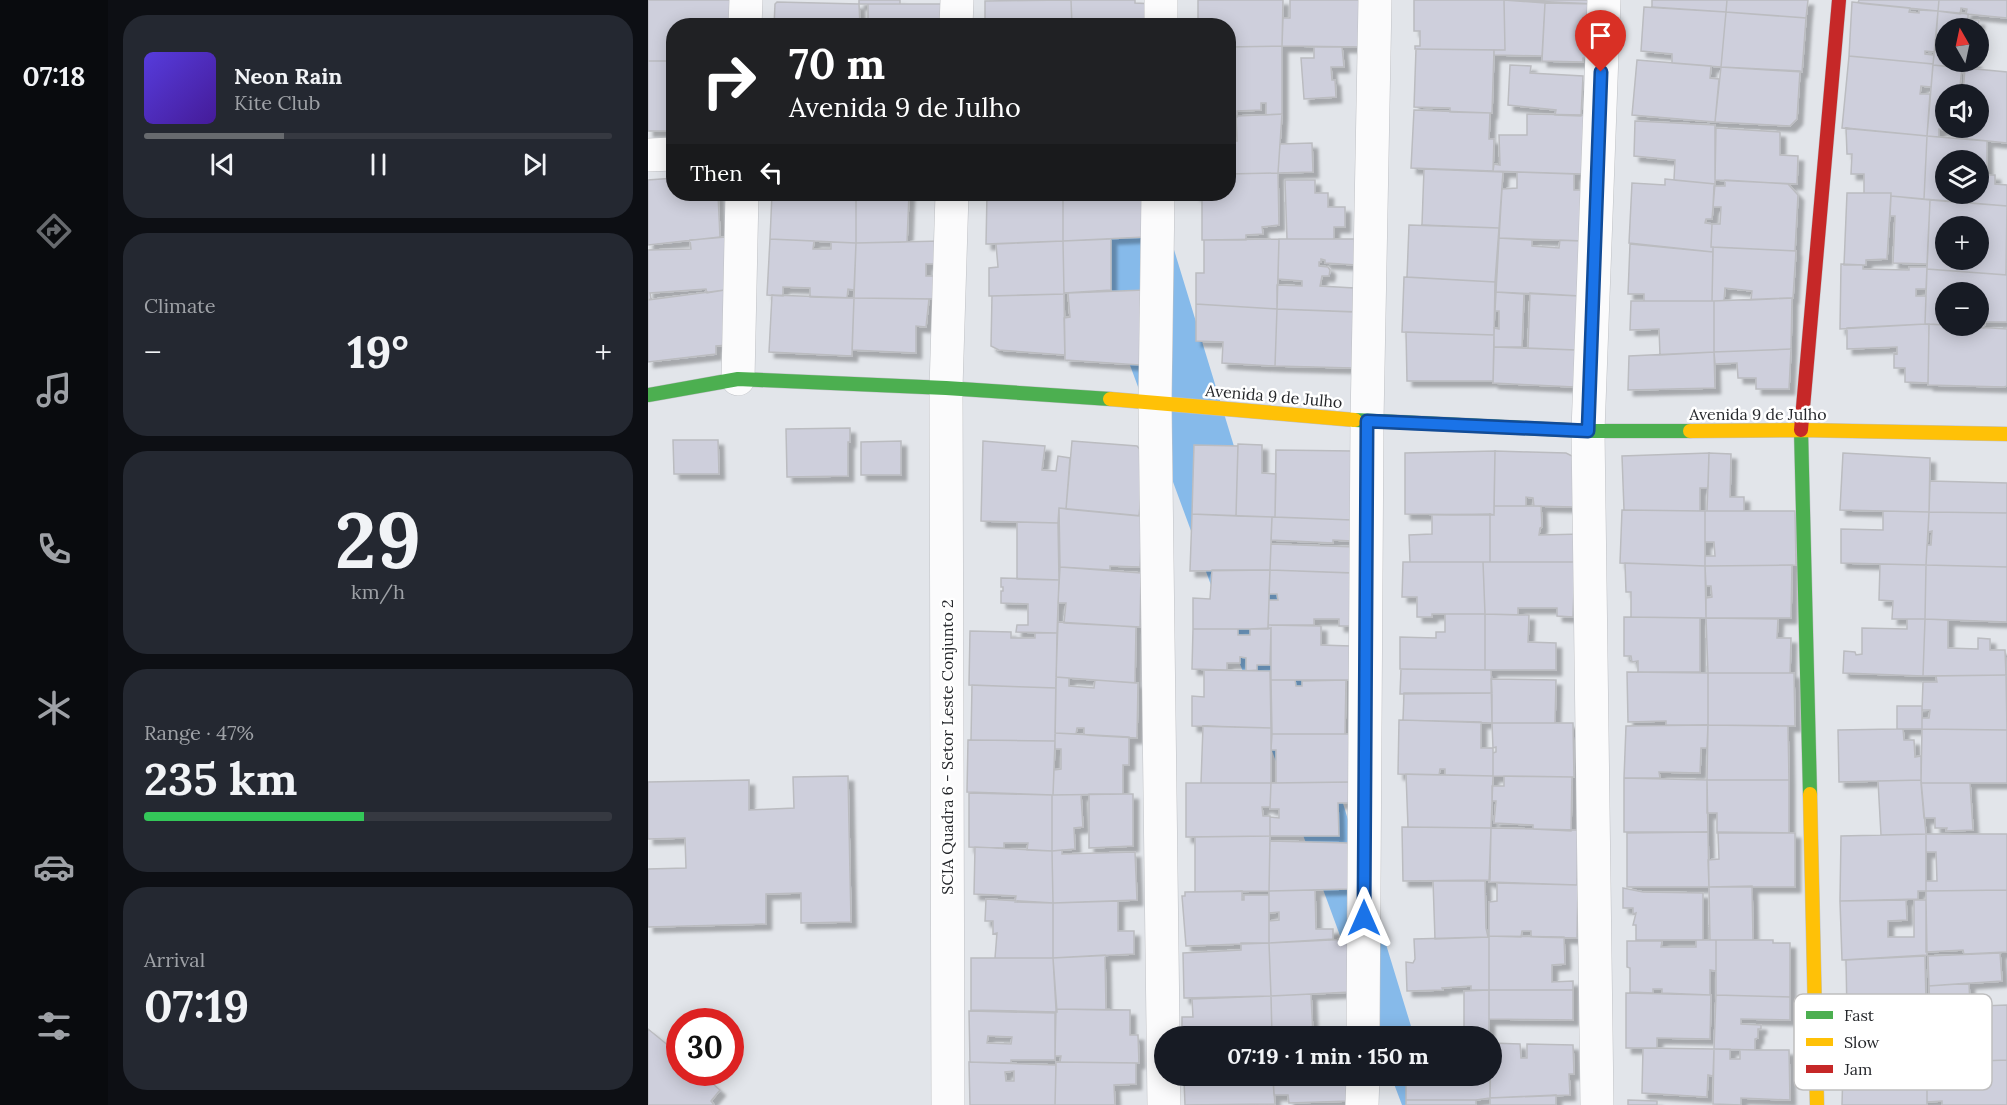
<!DOCTYPE html>
<html lang="en">
<head>
<meta charset="utf-8">
<style>
  :root { --surface:#171b24; --page:#242831; --text:#f1f3f6; --muted:#9ea1a6; --line:#363941; --accent:#676a6e }
  body { margin:0; font-family:Lora,serif; background:var(--page); color:var(--text); height:100vh; display:flex; flex-direction:column; font-size:22px; white-space:nowrap }
  * { box-sizing:border-box; margin:0 }
  p { font-size:20px; color:var(--muted) }
  .icon { flex:none; width:33px; height:33px; fill:none; stroke:currentColor; stroke-width:2; stroke-linecap:round; stroke-linejoin:round }
  .map { position:relative; flex:1; overflow:hidden }
  .drawer { display:flex; flex-direction:column; gap:15px; padding:15px; background:#0d0f14; width:540px }
  .drawer>* { flex:none }
  .top-card { position:absolute; left:18px; top:18px; width:570px; height:183px; border-radius:24px; box-shadow:0 3px 15px #0003; background:#202124; color:#fff; overflow:hidden }
  .needle { width:39px; rotate:351deg }
  .tools { position:absolute; left:1287px; top:18px; display:grid; gap:12px }
  .tools a { display:grid; place-items:center; width:54px; height:54px; border-radius:50%; background:var(--surface); box-shadow:0 3px 15px #0003; font-size:30px }
  .speed { position:absolute; left:18px; top:1008px; display:flex; gap:12px; font-size:30px; font-weight:700; text-align:center }
  .speed>* { display:grid; place-content:center; width:78px; height:78px; border-radius:50%; background:var(--surface); box-shadow:0 3px 15px #0003; line-height:1 }
  .speed .limit { border:9px solid #d22; background:#fff; color:#111 }
  .pin { position:absolute; display:grid; place-items:center; width:51px; height:51px; color:#fff; margin:-62px -26px; border-radius:50% 50% 50% 0; rotate:-45deg; box-shadow:0 0 6px #0007 }
  .pin .icon { rotate:45deg }
  .me { position:absolute; width:66px; margin:-33px; rotate:0deg; stroke-linejoin:round; filter:drop-shadow(0 0 4px #0008) }
  .turn { display:flex; align-items:center; gap:21px; height:126px; padding:0 24px; font-size:27px }
  .turn .icon { width:78px; height:78px; stroke-width:2.5 }
  .turn b { display:block; font-size:42px; line-height:51px }
  .then { display:flex; align-items:center; height:57px; padding:0 24px; background:#0003; gap:12px; font-size:22px }
  .big { font-size:45px; font-weight:700; line-height:1.1 }
  .drawer .tile { flex:1; display:flex; flex-direction:column; justify-content:center; gap:9px; min-width:0; padding:0 21px; border-radius:24px; background:var(--page) }
  .drawer .dial { align-items:center; gap:0 }
  .dial b { font-size:78px; line-height:1 }
  .song { display:flex; align-items:center; gap:18px }
  .cover { width:72px; height:72px; border-radius:9px; background:linear-gradient(135deg,hsl(250 70% 55%),hsl(260 70% 35%)) }
  .played { height:6px; border-radius:3px; background:linear-gradient(90deg,var(--accent) 30%,var(--line) 30%) }
  .keys { display:flex; justify-content:space-around; direction:ltr }
  .heat { display:flex; justify-content:space-between; align-items:center; font-size:33px; direction:ltr }
  .charge { height:9px; border-radius:4px; background:linear-gradient(90deg,#34c759 47%,var(--line) 0) }
  .trip { position:absolute; left:506px; top:1026px; width:348px; height:60px; border-radius:30px; background:var(--surface); box-shadow:0 3px 15px #0003; font-weight:700; line-height:60px; text-align:center }
  main { display:flex; flex:1; min-height:0 }
  .menu { display:flex; flex-direction:column; width:108px; justify-content:space-around; align-items:center; background:#090b0e; color:var(--muted) }
  .menu .icon { width:42px; height:42px }
  .menu .active { color:var(--accent) }
  .menu b { font-size:27px; color:var(--text) }
  .map>svg:first-child { display:block }
  .water { fill:#86baea }
  .building { fill:#cecfdc; stroke:#bbbcc0; stroke-width:1.5; fill-rule:evenodd; filter:url(#shadow) }
  .lines { fill:none; stroke-linecap:round; stroke-linejoin:round }
  .street-casing { stroke:#bfc1c5; stroke-width:34 }
  .fast-casing { stroke:#bfc1c5; stroke-width:15 }
  .slow-casing { stroke:#bfc1c5; stroke-width:15 }
  .jam-casing { stroke:#bfc1c5; stroke-width:15 }
  .street { stroke:#fbfbfc; stroke-width:33 }
  .fast { stroke:#4caf50; stroke-width:14 }
  .slow { stroke:#ffc107; stroke-width:14 }
  .jam { stroke:#c62828; stroke-width:14 }
  .route-casing { stroke:#114b97; stroke-width:15 }
  .route { stroke:#1a73e8; stroke-width:10 }
  .labels { text-anchor:middle; stroke-width:5; stroke-linejoin:round; paint-order:stroke }
  .street-label { font-size:16px; fill:#25272b; stroke:#fff }
  .key { fill:#fff; stroke:#bebebf; stroke-width:1.5 }
  .key-label { font-size:16px; fill:#25272b }
</style>
</head>
<body>
<main>
<nav class="menu">
<b>07:18</b>
<svg class="icon active" aria-label="directions" viewBox="0 0 24 24"><path d="M12 3l9 9-9 9-9-9zM9 14v-3h6M13 9l2 2-2 2"/></svg>
<svg class="icon" aria-label="music" viewBox="0 0 24 24"><path d="M9 18V5l10-2v13"/><circle cx="6" cy="18" r="3"/><circle cx="16" cy="16" r="3"/></svg>
<svg class="icon" aria-label="phone" viewBox="0 0 24 24"><path d="M5 4h4l2 5-3 2q2 4 5 5l2-3 5 2v4C11 20 4 13 5 4z"/></svg>
<svg class="icon" aria-label="climate" viewBox="0 0 24 24"><path d="M12 3v18M4 7l16 10M4 17L20 7"/></svg>
<svg class="icon" aria-label="car" viewBox="0 0 24 24"><path d="M5 17H2v-5l4-1 3-4h7l3 4 3 1v5h-3M9 17h6M6 11h13"/><circle cx="7" cy="17" r="2"/><circle cx="17" cy="17" r="2"/></svg>
<svg class="icon" aria-label="filters" viewBox="0 0 24 24"><path d="M4 7h16M4 17h16"/><circle cx="9" cy="7" r="2"/><circle cx="15" cy="17" r="2"/></svg>
</nav>
<section class="drawer">
<div class="tile">
<div class="song"><i class="cover"></i><div><b>Neon Rain</b><p>Kite Club</p></div></div>
<div class="played"></div>
<div class="keys"><svg class="icon" aria-label="previous" viewBox="0 0 24 24"><path d="M18 5L8 12l10 7zM5 5v14"/></svg><svg class="icon" aria-label="pause" viewBox="0 0 24 24"><path d="M8 5v14M16 5v14"/></svg><svg class="icon" aria-label="next" viewBox="0 0 24 24"><path d="M6 5l10 7-10 7zM19 5v14"/></svg></div>
</div>
<div class="tile"><p>Climate</p>
<div class="heat"><a>−</a><b class="big">19°</b><a>+</a></div>
</div>
<div class="tile dial"><b>29</b><p>km/h</p></div>
<div class="tile"><p>Range · 47%</p><b class="big">235 km</b><div class="charge"></div></div>
<div class="tile"><p>Arrival</p><b class="big">07:19</b></div>
</section>
<div class="map">
<svg width="1359" height="1105" viewBox="0 0 1359 1105">
  <defs>
    <filter id="shadow"><feDropShadow dx="5.5" dy="5.5" stdDeviation="1.5" flood-color="#0004"/></filter>
  </defs>
  <rect width="100%" height="100%" fill="#e2e5ea"/>
  <path class="water" d="M419 194H509L766 1036H729Z
    M743 1076H778L787 1105H754Z"/>
  <path class="building" d="M0 0H84V26H26V61H0Z
    M211 0H252V4H211Z
    M423 0 424 26H337V1Z
    M423 0H487V3L507 4V21L492 20V26H424Z
    M550 0H635L634 46 580 47V26H550Z
    M642 0H717L716 47 634 46 635 18H642Z
    M766 0H856L857 50 767 49V46H772V31H766Z
    M856 0 897 3 894 56 846 55V50H857Z
    M862 0H948L947 4Z
    M1004 0H1079L1078 12 1004 7Z
    M1079 0H1160L1158 18 1078 12Z
    M1211 0H1291L1290 11 1210 3Z
    M1291 0H1359V18L1318 14 1319 9 1313 8 1312 14 1290 11Z
    M129 2 211 4 212 26H126L127 4Z
    M1204 2 1262 8 1261 12 1271 13V10L1290 11 1287 52 1277 51V54L1286 55 1285 64 1201 56Z
    M897 3 947 4 943 59 935 58V62L894 61Z
    M220 4H295V26H212L220 25Z
    M996 7 1078 12 1073 67 1024 63V54L993 51Z
    M1290 11 1320 14V20H1331L1330 28H1298V62H1328L1327 69 1285 65Z
    M1078 12 1158 18 1154 72 1073 67Z
    M634 46V114L618 115V103H613V110L589 111V117H580V47Z
    M666 47H694L696 67H683L684 80H687L688 97 656 99 653 58H666Z
    M768 49 846 50 844 113 802 112V108L766 107Z
    M1201 56 1285 64 1283 87 1273 86 1272 94H1282L1279 136 1194 128Z
    M989 60 1063 66 1062 78 1071 79 1067 122 984 115Z
    M0 61H26V117L23 131H0Z
    M862 65 883 66 882 73 935 76 933 116 907 115 908 110 860 105Z
    M1285 65 1314 68 1311 94H1298V128H1308V131L1291 129V137L1279 136Z
    M1073 67 1152 71 1149 119 1142 126 1067 122Z
    M1317 68 1359 72V143L1311 138 1312 128H1330V94H1315Z
    M766 110 842 113 841 139H846L845 171 763 168Z
    M634 114 630 173 580 174V141H589L588 116Z
    M879 114 936 115 934 174 845 171 846 164 852 165 851 135H879Z
    M987 121 1067 125V184L1026 180 1027 160 986 156Z
    M1068 128 1132 132V155L1150 156 1149 184 1067 180Z
    M1198 128 1279 136 1276 199 1243 196V193H1216V174H1203L1204 154H1199Z
    M1279 136 1339 141V175H1347V184L1359 185V206L1276 199ZM1298 160H1330V194H1298Z
    M664 143 665 172 630 173 632 144Z
    M776 169 855 172 851 228 774 225Z
    M869 172 926 174V190H934L932 241 851 238 854 189 869 188Z
    M630 173 631 225 614 227 615 234 598 235V240H554V195H547V194H580V174Z
    M26 178V194H70L72 237 0 245V180Z
    M1017 179 1067 184 1064 219H1058L1057 223 1064 224 1063 247H1065V252L981 243 984 183 1017 185Z
    M637 180H667V193H680V207H697V227H686V239H639Z
    M1077 180 1140 184 1150 195 1147 251 1063 247 1064 224H1072L1073 207H1065L1066 186H1077Z
    M1199 193H1243L1239 259 1218 260V265H1196Z
    M124 194H208V243L122 239Z
    M208 194H261L259 242 208 243Z
    M339 194H415V241L338 244Z
    M415 194H496L497 237 415 241Z
    M1243 196 1282 200 1279 264 1245 263 1247 216H1242Z
    M1282 200 1359 206 1358 275 1279 269ZM1298 226H1330V260H1298Z
    M761 225 851 228 847 282 759 277Z
    M78 237 76 290 59 293 58 289 2 293 3 299 0 300V250L43 249 42 240Z
    M851 238 884 240V246L911 248 912 240 935 241 931 296 848 292Z
    M122 239 166 241 165 249H183V242L208 243 206 290 200 289 199 298 162 297V288L135 287V296L119 295Z
    M463 239V290L416 293 415 241Z
    M631 239 629 309 548 304V273H556V240Z
    M631 239H709V265L677 263V260L673 259V262H671V266L680 267 682 270 681 276H674L672 286 706 288 705 312 629 309V285L654 286V281L630 279Z
    M293 241V264H278V276H292V299L206 298 208 243Z
    M415 241 416 294 341 296V268L350 267 348 244Z
    M982 244 1065 252 1064 301H996V294H980Z
    M1065 247 1148 251 1145 298 1103 300 1104 291 1077 288 1076 301H1064Z
    M1193 264 1215 265V269L1261 270V267H1279L1278 289H1268V296H1278L1277 324 1192 329Z
    M1279 269 1359 275V322H1337L1336 328 1300 326H1330V292H1298V325L1277 324Z
    M756 277 847 282 846 335 754 332Z
    M76 290 81 345 68 346V354L0 362V300Z
    M497 290 492 365 417 360 416 318 422 317 420 293Z
    M848 292 876 294 874 347H846V328L851 329V311H847Z
    M882 293 931 296 928 350 880 348Z
    M416 294 417 355 351 350 343 346 344 296Z
    M124 295 206 298 204 356 121 352Z
    M206 298 281 299 278 327 268 326V353L204 350Z
    M1139 298H1144L1143 349 1066 352V301Z
    M983 301H1066V352L1012 355 1011 329 982 330Z
    M548 304 629 309 627 366 574 363 575 342 548 341Z
    M629 309 712 312 705 368 627 366Z
    M1277 324H1281L1280 383 1257 382V368H1246V353L1249 354V347L1199 349V328Z
    M1281 324 1359 329V386L1356 387 1280 385Z
    M758 332 846 335 845 381H759Z
    M846 347 928 350 927 387 845 383Z
    M1143 349 1141 389H1108V378H1090L1089 363 1067 364 1066 352Z
    M1066 352 1067 388 980 390 981 356Z
    M202 428V442H200V476L139 477 138 429Z
    M25 440H70L71 474H26Z
    M253 441V475H213V442Z
    M335 441 397 446 394 470 408 471 410 456 422 458 418 509 411 508 410 523 333 521Z
    M424 441 489 446 497 455 491 516 418 509Z
    M590 444 614 445V473L628 474 627 517 588 516Z
    M546 445 590 446 588 516 544 514Z
    M628 450 704 451V520L627 517Z
    M847 451 918 453 926 457 925 507 886 506 885 498 878 497V506H846Z
    M847 451 846 515 757 514V453Z
    M1061 453 1083 454 1082 497H1096V511H1059Z
    M1061 453 1060 488H1052V511L976 510 974 456Z
    M1195 453 1282 458 1281 512 1192 510Z
    M1282 481 1359 483V513L1281 512Z
    M846 506H893L894 527 892 528 891 535 934 534 927 562H842V514L846 515Z
    M411 508 494 516 492 567 462 566V570L412 567Z
    M974 510 1057 511V566L972 563Z
    M1057 511H1147L1148 565 1057 566V556H1067L1066 542H1057Z
    M1235 511 1281 512 1278 565 1193 563V529L1235 530Z
    M1281 512 1359 513V567L1278 565 1279 545H1283L1284 531 1280 532Z
    M544 514 624 517 622 570 542 571Z
    M842 514V562H762L761 535 784 534V515Z
    M624 517 704 520V541L685 540V543L623 540Z
    M369 522 410 523 411 580 369 579Z
    M623 544 708 547 707 573 622 570Z
    M755 562H835L837 614H784V617H769V597H754Z
    M835 562H927L925 617 909 616V608H870V615L837 614Z
    M977 563 1057 566 1058 618 983 617V592H978Z
    M1232 564 1278 565 1277 619H1244L1245 601 1231 600Z
    M1144 565 1143 618H1058V598L1064 597 1063 586H1058L1057 566Z
    M1278 565 1359 567V622L1277 619Z
    M412 567 493 573 492 627 416 623 418 603H410Z
    M564 570H622L620 629H545V598L562 599Z
    M622 570 703 573V626H691V619H666V625H620L621 600H630L629 594H621Z
    M353 578 411 580 409 633 368 632 369 625H380V604L353 603V591H355V587H353Z
    M797 614H837V670L752 669V637L788 638V632H797Z
    M837 614 881 615 880 642 908 643V670H837Z
    M976 617 1052 618V672H990V661L984 662 983 656H976Z
    M1058 618 1130 619 1129 638H1143L1142 673H1060Z
    M1259 619H1277L1275 676 1195 673 1196 651 1207 652 1208 655 1214 654V628L1259 629Z
    M1277 619 1300 620V648L1330 649V638L1342 639V650H1357L1358 675 1275 676Z
    M410 622 488 627 487 683 408 677Z
    M620 625 673 626V645L702 646V680H623V628L620 629Z
    M623 628 622 665H609V670L598 671V658L592 657V663H579V670L544 669 545 629H590V635H602V629Z
    M322 631 363 632V638H387V633H409L408 688 321 685Z
    M753 669 843 670 844 693 752 694Z
    M556 670 622 671 623 728 544 726V696L556 697Z
    M979 672 1060 673V725H1018V721L980 722Z
    M1060 673H1146L1147 726 1060 725Z
    M1358 675 1359 730 1274 729V718H1281L1282 710H1274L1275 682H1289L1288 676Z
    M408 677 421 678V686L446 688 447 680 490 683 489 738 436 735V728H429L428 734 407 733Z
    M843 679 908 680 907 723H844Z
    M623 680H647L648 686H654V681L698 680 697 734H624Z
    M324 685 408 688 407 741 323 740Z
    M756 693H844V723L755 720Z
    M1249 706H1274V729H1249Z
    M751 720 833 722V748H845V776L797 775V769H792L791 775 750 774Z
    M844 723H925L926 777 845 776V753L848 752V747L845 748Z
    M1060 725 1059 748H1053L1052 773 1011 772 1012 778H976L978 726Z
    M1060 725 1140 726 1141 780H1059Z
    M555 726 623 728V783H553Z
    M1249 729H1255L1256 740H1266L1267 757 1273 756V780L1191 782 1190 730Z
    M1274 729 1359 730V783H1273Z
    M407 733 481 737V765H475V794L405 795 406 770 413 769V749H407Z
    M624 734H701L704 782 628 783V750H623Z
    M320 740 407 741 405 795 319 792Z
    M758 774 845 776 843 828 760 827Z
    M200 776 203 922 153 923V893L118 894V924L0 927V869L38 868 37 838 0 839V782L101 780V810L146 808 145 777Z
    M856 776 924 777 923 831 885 829V825L846 823 848 801H844V786H856Z
    M976 778 1059 780 1060 832H976Z
    M1059 780H1141V833H1069V813H1059Z
    M1273 780 1278 834 1233 835 1230 781Z
    M701 782 705 803H690L691 836H622V817L631 818V809H622L623 783Z
    M538 783H623L622 807H614L615 816H622V836L538 837Z
    M1273 783H1322L1325 830 1298 831 1299 828H1287V818H1276Z
    M321 793 404 795V851L379 850 380 843H356V848L321 847Z
    M441 794H485V846L441 848Z
    M404 795H433L435 827 426 828 427 849 404 851Z
    M754 827 843 828 842 880 755 881Z
    M843 828 930 830 929 885 841 882Z
    M1060 832 1061 887H979V833Z
    M1070 832 1147 833V887H1061L1060 860 1071 859Z
    M1278 834H1359V890L1278 891V881H1289L1288 852H1278Z
    M1278 834V891H1270V899L1192 901 1193 836Z
    M622 836 621 891 547 892V837Z
    M622 841 701 843 702 889 621 891Z
    M327 847 404 851 405 903 367 902 368 896 326 894Z
    M414 850V854L487 852 489 900 405 903 404 851Z
    M785 881H837L838 928 840 937 787 939Z
    M849 883 930 885 929 938 883 937V931H874L873 937 841 936V902L849 901Z
    M1104 886 1105 940H1062L1061 887Z
    M975 888 995 892 1055 893V940H988V925H985L988 913 985 914V908H975Z
    M667 890 668 929H685V939L621 943V921L631 920V912L621 913V891Z
    M1359 890V952L1316 954 1315 950 1278 952V891Z
    M594 891V900H596V895H621V943L538 946 534 896H537V892Z
    M338 899 405 903V958H347L349 933 345 934V921H337Z
    M1258 900 1259 920 1240 921V937H1266V900H1278L1279 955 1194 960 1192 901Z
    M470 901V931H486V954L405 958V903Z
    M841 936 916 937 917 964 904 965V982L925 981V990H841Z
    M840 937 841 938V990H823V986L794 988 795 990 759 991 758 962 765 963 767 959 766 939Z
    M703 939V992L623 996 621 943Z
    M1048 940H1068V971L1062 970V995L1014 993V989H1005V993L982 992V968L979 967V941H1014L1013 947H1048Z
    M1068 940H1125V943H1142V997L1068 995Z
    M593 943H621L623 996 536 998 535 953 593 950Z
    M1352 953 1354 981 1281 986 1280 956Z
    M457 955 458 1010 408 1009 405 958Z
    M1277 956 1278 1004 1221 1007V1012L1199 1014 1198 960Z
    M323 958H405L409 1012 323 1010Z
    M1321 983 1322 1006 1282 1008 1281 986Z
    M841 990V1036H816V991Z
    M841 990H925V1020L841 1019Z
    M978 993 1063 995 1062 1039 1009 1038V1048H978Z
    M663 994 665 1036H624L623 996Z
    M1068 995 1142 997V1020L1093 1019V1024L1113 1025V1029H1110V1038L1107 1039V1050L1066 1049Z
    M623 996 624 1036H534V1017H545L544 999Z
    M1359 1005V1060L1279 1063V1038L1288 1037 1287 1027H1279L1280 1008Z
    M408 1009 482 1010V1035H490L491 1063 412 1062 413 1056H407Z
    M321 1011 407 1013V1060H363V1063L322 1062ZM340 1036 364 1037 363 1044 339 1043Z
    M0 1029 32 1055V1072H51L72 1090 63 1101 66 1105H0Z
    M843 1043 872 1044 873 1058H879V1044L925 1045 926 1074H921L922 1095 842 1098Z
    M995 1048 1066 1049 1065 1076 1060 1075 1059 1097 994 1093Z
    M1066 1049H1082V1059H1092V1050H1141L1142 1100 1093 1098V1105L1065 1104Z
    M1359 1060V1105H1294V1101L1279 1102V1063Z
    M321 1062 408 1065 407 1105H322ZM366 1071V1081H358L357 1072Z
    M408 1062 488 1063V1084L466 1085 467 1105H407Z
    M1279 1063V1105H1194L1195 1068Z
    M543 1076H619L620 1081H625L627 1104 537 1105 536 1080 544 1081Z
    M625 1076H705L702 1101 641 1103 640 1095H626Z
    M758 1076H828V1079H842V1098L828 1100H758Z
    M908 1095V1105H842V1098Z
    M758 1100H828V1105H758Z
    M980 1100 1009 1101V1105H980Z"/>
  <g class="lines">
    <defs>
      <path id="street" d="M97 26 98 0
        M308 26 309 0
        M513 26V0
        M0 155 26 154
        M510 194 507 402 516 1105
        M90 379 94 194
        M715 1036 719 421 727 0
        M300 1105 298 388 304 194
        M714 1105 715 1076
        M949 1105 940 431 956 0"/>
      <path id="fast" d="M0 395 90 379 298 388 462 399
        M707 420 940 431H1042
        M1153 430 1162 794"/>
      <path id="slow" d="M462 399 707 420
        M1042 431 1153 430 1359 434
        M1162 794 1169 1105"/>
      <path id="jam" d="M1153 430 1191 0"/>
    </defs>
    <use href="#street" class="street-casing"/>
    <use href="#fast" class="fast-casing"/>
    <use href="#slow" class="slow-casing"/>
    <use href="#jam" class="jam-casing"/>
    <use href="#street" class="street"/>
    <use href="#fast" class="fast"/>
    <use href="#slow" class="slow"/>
    <use href="#jam" class="jam"/>
  </g>
  <g class="lines">
    <defs>
      <path id="route" d="M716 918 719 421 940 431 953 72"/>
    </defs>
    <use href="#route" class="route-casing"/>
    <use href="#route" class="route"/>
  </g>
  <g class="labels">
    <g class="street-label">
      <text transform="translate(626 396) rotate(5)" y="6">Avenida 9 de Julho</text>
      <text x="1110" y="420">Avenida 9 de Julho</text>
      <text transform="translate(299 747) rotate(-90)" y="6">SCIA Quadra 6 - Setor Leste Conjunto 2</text>
    </g>
  </g>
  <rect x="1146" y="994" width="198" height="96" rx="9" class="key"/>
  <rect x="1158" y="1011" width="27" height="8" fill="#4caf50"/>
  <rect x="1158" y="1038" width="27" height="8" fill="#ffc107"/>
  <rect x="1158" y="1065" width="27" height="8" fill="#c62828"/>
  <g class="key-label">
    <text x="1196" y="1021">Fast</text>
    <text x="1196" y="1048">Slow</text>
    <text x="1196" y="1075">Jam</text>
  </g>
</svg>
<div class="tools">
<a><svg class="needle" viewBox="-14 -14 28 28"><path d="M0-13l5 13h-10z" fill="#e53935"/><path d="M0 13l5-13h-10z" fill="#9ea1a6"/></svg></a>
<a><svg class="icon" aria-label="sound" viewBox="0 0 24 24"><path d="M4 9h4l5-4v14l-5-4H4zM17 9q2 3 0 6"/></svg></a>
<a><svg class="icon" aria-label="layers" viewBox="0 0 24 24"><path d="M12 4l9 5-9 5-9-5zM3 14l9 5 9-5"/></svg></a>
<a>+</a>
<a>−</a>
</div>
<div class="speed"><div class="limit">30</div></div>
<div class="pin" style="left:953px;top:72px;background:#d93025"><svg class="icon" aria-label="arrive" viewBox="0 0 24 24"><path d="M6 21V4h12l-3 4 3 4H6"/></svg></div>
<svg class="me" style="left:716px;top:918px" viewBox="-20 -20 40 40"><path d="M0-17L14 15 0 8-14 15z" fill="#1a73e8" stroke="#fff" stroke-width="4"/></svg>
<div class="trip">07:19 · 1 min · 150 m</div>
<div class="top-card">
<div class="turn"><svg class="icon" aria-label="right" viewBox="0 0 24 24"><path d="M7 20v-9h11M14 6l5 5-5 5"/></svg><div><b>70 m</b>Avenida 9 de Julho</div></div>
<div class="then">Then<svg class="icon" aria-label="left" viewBox="0 0 24 24"><path d="M17 20v-9H6M10 6l-5 5 5 5"/></svg></div>
</div>
</div>
</main>
</body>
</html>
